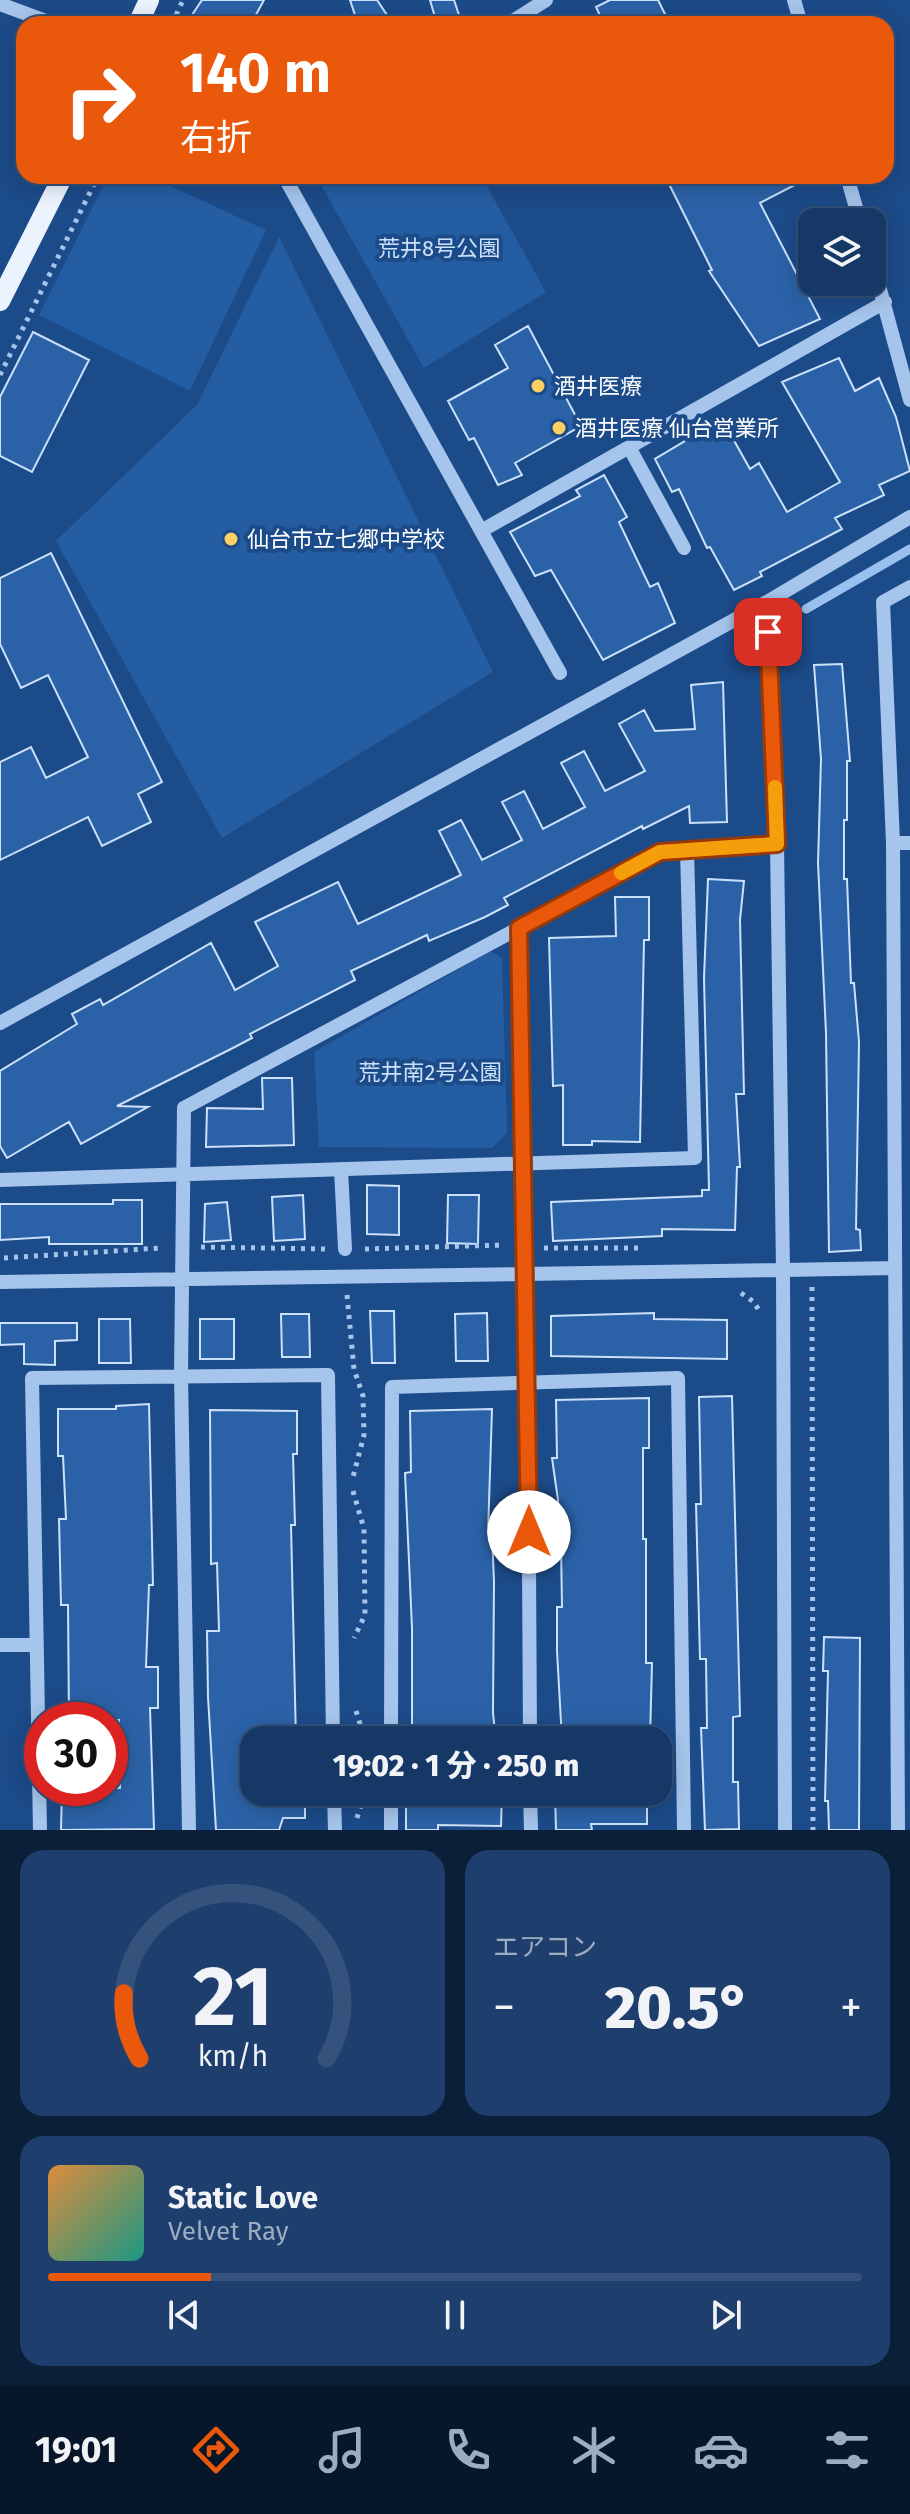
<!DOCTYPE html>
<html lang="ja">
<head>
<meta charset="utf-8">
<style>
  :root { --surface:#153867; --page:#1e3f6d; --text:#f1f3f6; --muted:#9dacc0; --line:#34527b; --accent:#ea580c }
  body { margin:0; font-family:"Fira Sans","Noto Sans JP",sans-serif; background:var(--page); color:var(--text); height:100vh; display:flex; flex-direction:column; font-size:30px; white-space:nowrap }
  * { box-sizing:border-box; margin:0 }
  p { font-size:26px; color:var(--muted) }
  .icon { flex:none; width:44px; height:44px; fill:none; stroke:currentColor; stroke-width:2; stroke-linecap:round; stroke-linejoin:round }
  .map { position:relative; height:1830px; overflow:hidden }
  .sheet { display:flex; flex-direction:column; gap:20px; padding:20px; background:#0c1f39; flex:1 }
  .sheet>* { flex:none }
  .banner { position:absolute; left:16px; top:16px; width:878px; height:168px; border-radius:24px; box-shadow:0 4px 20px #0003,0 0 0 2px var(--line); background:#ea580c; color:#fff; overflow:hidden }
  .buttons { position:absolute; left:798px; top:208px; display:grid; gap:16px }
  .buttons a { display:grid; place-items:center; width:88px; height:88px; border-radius:16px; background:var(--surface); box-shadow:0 4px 20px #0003,0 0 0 2px var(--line); font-size:40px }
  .speed { position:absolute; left:24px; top:1702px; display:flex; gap:16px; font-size:40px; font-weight:700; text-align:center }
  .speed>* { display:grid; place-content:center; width:104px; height:104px; border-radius:50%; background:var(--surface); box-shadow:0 4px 20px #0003,0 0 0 2px var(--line); line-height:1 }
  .speed .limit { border:12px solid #d22; background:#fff; color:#111 }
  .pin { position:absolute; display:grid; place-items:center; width:68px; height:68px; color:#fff; margin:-34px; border-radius:16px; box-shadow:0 4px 12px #0006 }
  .me { position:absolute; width:88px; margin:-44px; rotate:0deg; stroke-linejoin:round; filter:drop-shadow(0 0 6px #0008) }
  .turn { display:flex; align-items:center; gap:28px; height:168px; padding:0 32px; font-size:36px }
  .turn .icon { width:104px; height:104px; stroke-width:2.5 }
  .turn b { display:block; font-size:56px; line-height:68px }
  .big { font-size:60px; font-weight:800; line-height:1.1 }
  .sheet .widget { flex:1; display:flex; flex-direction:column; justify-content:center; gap:12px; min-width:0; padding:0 28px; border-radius:24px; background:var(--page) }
  .sheet .dial { align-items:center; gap:0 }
  .dial svg { height:208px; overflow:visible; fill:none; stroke:var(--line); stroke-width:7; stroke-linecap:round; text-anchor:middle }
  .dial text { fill:var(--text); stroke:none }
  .song { display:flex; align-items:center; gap:24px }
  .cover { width:96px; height:96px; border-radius:12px; background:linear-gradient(135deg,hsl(30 70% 55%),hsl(170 70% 35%)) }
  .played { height:8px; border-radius:4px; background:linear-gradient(90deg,var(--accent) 20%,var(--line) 20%) }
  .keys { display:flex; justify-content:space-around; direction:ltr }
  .heat { display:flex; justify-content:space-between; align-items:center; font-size:44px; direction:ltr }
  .sheet .tiles { flex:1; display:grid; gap:20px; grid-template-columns:1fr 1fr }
  .widget:last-child { grid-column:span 2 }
  .trip { position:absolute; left:240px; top:1726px; width:432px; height:80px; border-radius:24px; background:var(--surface); box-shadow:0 4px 20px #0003,0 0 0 2px var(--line); font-weight:800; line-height:80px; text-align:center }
  .tab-bar { display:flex; height:128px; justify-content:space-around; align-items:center; background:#081629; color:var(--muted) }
  .tab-bar .icon { width:56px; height:56px }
  .tab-bar .on { color:var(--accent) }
  .tab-bar b { font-size:36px; color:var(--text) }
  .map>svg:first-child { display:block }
  .green { fill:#255da2 }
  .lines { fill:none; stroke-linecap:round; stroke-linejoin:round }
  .stream { stroke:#99c0ee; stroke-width:9 }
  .building { fill:#2b62a7; stroke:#cbe0f9; stroke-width:2 }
  .path { stroke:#a6c5ec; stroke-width:5; stroke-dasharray:4 6; stroke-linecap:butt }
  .minor { stroke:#a6c5ec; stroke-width:14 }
  .major { stroke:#ebf3ff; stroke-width:20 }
  .route-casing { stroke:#983908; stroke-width:20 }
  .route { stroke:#ea580c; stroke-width:14 }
  .slow { stroke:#f59e0b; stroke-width:14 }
  .poi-dot { fill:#fcd063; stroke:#1c4b89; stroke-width:3 }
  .labels { text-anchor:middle; stroke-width:8; stroke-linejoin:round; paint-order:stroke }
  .park-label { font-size:22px; fill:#cbe0f9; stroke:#1c4b89 }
  .poi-label { font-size:22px; fill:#fff; stroke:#1c4b89; text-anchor:start }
</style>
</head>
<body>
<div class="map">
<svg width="910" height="1830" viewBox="0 0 910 1830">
  <rect width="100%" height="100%" fill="#1c4b89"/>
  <path class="green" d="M108 176H149L266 230 190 391 39 315Z
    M316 176H481L546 292 424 368Z
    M279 237 493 672 222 838 56 541 197 405Z
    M490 951 502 958 507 1133 492 1148 319 1147 314 1052Z"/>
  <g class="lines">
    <path class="stream" d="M806 609 910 549"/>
  </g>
  <path class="building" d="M202 0H264L251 24H186Z
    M350 0H377L393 24H358Z
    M430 0H454L462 24H437Z
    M610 0H658L670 24H604L596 7Z
    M665 176H812L760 203 820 319 759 346 709 271 712 270Z
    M528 326 581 426 515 463 522 475 498 485 474 438 469 440 448 401 508 368 495 345Z
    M33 332 89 360 32 472 0 456V397Z
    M839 358 855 391 879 378 896 417 910 471 879 485 884 495 835 518 842 529 760 572 762 576 734 590 710 547 707 548 679 489 672 492 655 459 722 419 750 469 759 463 787 512 840 482 782 382Z
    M604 475 627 517 619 522 650 587 658 583 675 623 603 660 551 570 535 576 510 532 580 496 576 490Z
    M51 553 162 782 138 794 151 822 102 846 88 817 0 860V762L31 747 46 778 88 757 48 675 21 688 0 644V578Z
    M842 664 850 761H847V820H844V879H847L851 983H854L859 1042 856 1229 860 1230 861 1250 829 1252 826 1033 818 863 821 759 814 665Z
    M723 682 727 822 690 823 689 806 643 829 642 826 504 898 508 905 485 917 429 941 427 935 351 971 355 980 250 1034 252 1038 231 1049 117 1106 148 1107 81 1144 69 1122 7 1158 0 1146V1071L77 1024 72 1014 100 999 103 1005 211 943 235 990 278 966 255 922 338 882 358 924 461 875 439 831 461 820 482 860 522 840 502 802 524 791 543 829 585 807 561 763 584 751 605 791 645 771 619 724 644 710 655 731 695 729 691 685Z
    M708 879 744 881 740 920 744 1094H736L740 1167H737L735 1230 662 1229V1236L553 1241 551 1202 702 1196V1190H709L704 978Z
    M615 897H649V940H644L640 1142 592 1141V1145H563V1085L553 1086 549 938 616 936Z
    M262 1078H292L294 1145 206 1147 207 1108 263 1109Z
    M367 1185 399 1186V1235L367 1234Z
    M303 1195 305 1239 274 1241 272 1197Z
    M448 1195H479L478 1244 447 1243Z
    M113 1200H142V1244H49V1237L0 1240V1204H113Z
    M227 1202 231 1240 204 1242 205 1204Z
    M370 1311H394L395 1363H372Z
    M487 1313 488 1361H456L455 1314Z
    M654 1313V1319L727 1320V1359L551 1356V1316Z
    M281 1314H309L310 1357H282Z
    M99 1319H130L131 1363H99Z
    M200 1319H234V1359H200Z
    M0 1323H77V1340L55 1341V1365L24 1364V1344L0 1345Z
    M732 1396 740 1716 733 1717V1782H738L739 1829 705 1830 701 1728H707L706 1659H700L696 1504H701L699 1397Z
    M649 1398V1448H643V1539H646V1663H652L650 1740H562L557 1651V1607H562L561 1547H558V1500L552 1458H557L556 1400Z
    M149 1404 153 1585H149L146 1667H158V1708H150L154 1829 61 1830 62 1788H120L119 1720H69L68 1605H61L59 1519H66L63 1456H58V1409H116V1406Z
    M492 1409 488 1534H492L494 1582 493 1713 496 1740H412V1628L405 1473 411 1472 410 1411Z
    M210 1410 297 1411V1454H293L295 1525H291L296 1740H243L246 1792H305V1818H283L279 1830H216L208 1697 207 1631H219L217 1563 211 1564Z
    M824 1637 860 1638 859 1830H829L828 1801H825L828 1671H823Z
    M502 1792 501 1826 438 1825V1830H406V1793Z
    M555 1792H647V1824H591L592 1830H556Z"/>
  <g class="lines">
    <path class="path" d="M172 24 183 0
      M0 375 98 176
      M201 1247 327 1249
      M544 1248H642
      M365 1249 504 1245
      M4 1258 161 1248
      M812 1287 813 1830
      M741 1293 754 1302 761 1314
      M347 1295 354 1369 363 1396 364 1435 353 1477
      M353 1491 364 1529 365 1615 354 1638
      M356 1711 365 1740
      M357 1818 365 1792"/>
    <path class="minor" d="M794 0 801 24
      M0 4 54 24
      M508 24 546 0
      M284 176 560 673
      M847 176 860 222
      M872 260 910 400
      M629 447 684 548
      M481 531 885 302
      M893 843H910
      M0 1023 767 602 910 517
      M341 1169 345 1249
      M0 1180 695 1158 687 849 777 844
      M0 1282 783 1270 777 844 767 602
      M0 1645H34
      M391 1740 392 1387 678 1378 684 1830
      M530 1740 528 1383 519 928 660 852 687 849
      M334 1792 335 1830
      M530 1792 531 1830
      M40 1830 32 1378 328 1375 333 1740
      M189 1830 181 1375 184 1108 519 928
      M391 1830V1792
      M785 1830 783 1270 895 1268
      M898 1830 893 843 883 602 910 587"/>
    <path class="major" d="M138 24 149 0
      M0 301 63 176"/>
  </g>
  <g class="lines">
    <defs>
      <path id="route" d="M529 1532 519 928 660 852 777 844 768 632"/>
    </defs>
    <use href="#route" class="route-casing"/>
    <use href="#route" class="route"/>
    <path class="slow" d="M621 873 660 852 777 844 775 787"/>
  </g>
  <g class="poi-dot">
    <circle cx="538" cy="386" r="8"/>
    <circle cx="559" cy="428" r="8"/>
    <circle cx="231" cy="539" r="8"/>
  </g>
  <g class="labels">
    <g class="park-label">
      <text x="439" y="256">荒井8号公園</text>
      <text x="430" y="1080">荒井南2号公園</text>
    </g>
    <g class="poi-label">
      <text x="554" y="394">酒井医療</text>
      <text x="575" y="436">酒井医療 仙台営業所</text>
      <text x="247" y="547">仙台市立七郷中学校</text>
    </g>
  </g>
</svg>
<div class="buttons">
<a><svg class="icon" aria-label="layers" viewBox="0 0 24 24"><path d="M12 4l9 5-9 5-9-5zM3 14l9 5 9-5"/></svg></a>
</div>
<div class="speed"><div class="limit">30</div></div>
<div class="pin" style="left:768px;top:632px;background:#d93025"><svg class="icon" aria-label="arrive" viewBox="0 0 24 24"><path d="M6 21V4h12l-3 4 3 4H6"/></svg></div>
<svg class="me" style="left:529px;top:1532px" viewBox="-20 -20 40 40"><circle r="19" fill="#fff"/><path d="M0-13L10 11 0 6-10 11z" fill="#ea580c"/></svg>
<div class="trip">19:02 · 1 分 · 250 m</div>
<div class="banner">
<div class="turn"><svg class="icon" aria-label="right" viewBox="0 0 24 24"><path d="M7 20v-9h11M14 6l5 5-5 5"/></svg><div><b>140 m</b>右折</div></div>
</div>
</div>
<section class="sheet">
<div class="tiles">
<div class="widget dial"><svg viewBox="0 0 100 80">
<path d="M14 69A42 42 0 1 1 86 69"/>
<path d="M14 69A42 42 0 0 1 8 44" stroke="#ea580c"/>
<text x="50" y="56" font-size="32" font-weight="700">21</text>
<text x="50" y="72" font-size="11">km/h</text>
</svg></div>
<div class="widget"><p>エアコン</p>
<div class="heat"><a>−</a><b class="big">20.5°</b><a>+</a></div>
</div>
<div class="widget">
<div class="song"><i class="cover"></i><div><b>Static Love</b><p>Velvet Ray</p></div></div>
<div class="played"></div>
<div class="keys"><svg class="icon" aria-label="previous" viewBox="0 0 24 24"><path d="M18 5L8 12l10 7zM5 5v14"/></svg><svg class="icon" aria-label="pause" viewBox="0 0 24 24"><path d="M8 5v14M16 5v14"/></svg><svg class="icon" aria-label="next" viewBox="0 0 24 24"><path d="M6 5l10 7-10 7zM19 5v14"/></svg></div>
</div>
</div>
</section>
<nav class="tab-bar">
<b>19:01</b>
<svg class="icon on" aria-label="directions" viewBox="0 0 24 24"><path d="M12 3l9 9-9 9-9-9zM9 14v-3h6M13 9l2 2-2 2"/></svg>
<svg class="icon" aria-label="music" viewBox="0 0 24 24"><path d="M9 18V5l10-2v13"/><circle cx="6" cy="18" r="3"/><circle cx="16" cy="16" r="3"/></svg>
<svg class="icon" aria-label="phone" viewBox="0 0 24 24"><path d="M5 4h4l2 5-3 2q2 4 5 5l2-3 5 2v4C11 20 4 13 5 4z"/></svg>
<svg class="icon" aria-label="climate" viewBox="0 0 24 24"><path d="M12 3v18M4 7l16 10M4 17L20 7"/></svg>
<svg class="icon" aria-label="car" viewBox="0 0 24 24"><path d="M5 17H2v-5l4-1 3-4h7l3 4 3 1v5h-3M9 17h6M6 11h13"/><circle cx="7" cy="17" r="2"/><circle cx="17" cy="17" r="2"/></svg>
<svg class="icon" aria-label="filters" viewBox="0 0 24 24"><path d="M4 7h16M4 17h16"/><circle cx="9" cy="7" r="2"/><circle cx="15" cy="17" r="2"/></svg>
</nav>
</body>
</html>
